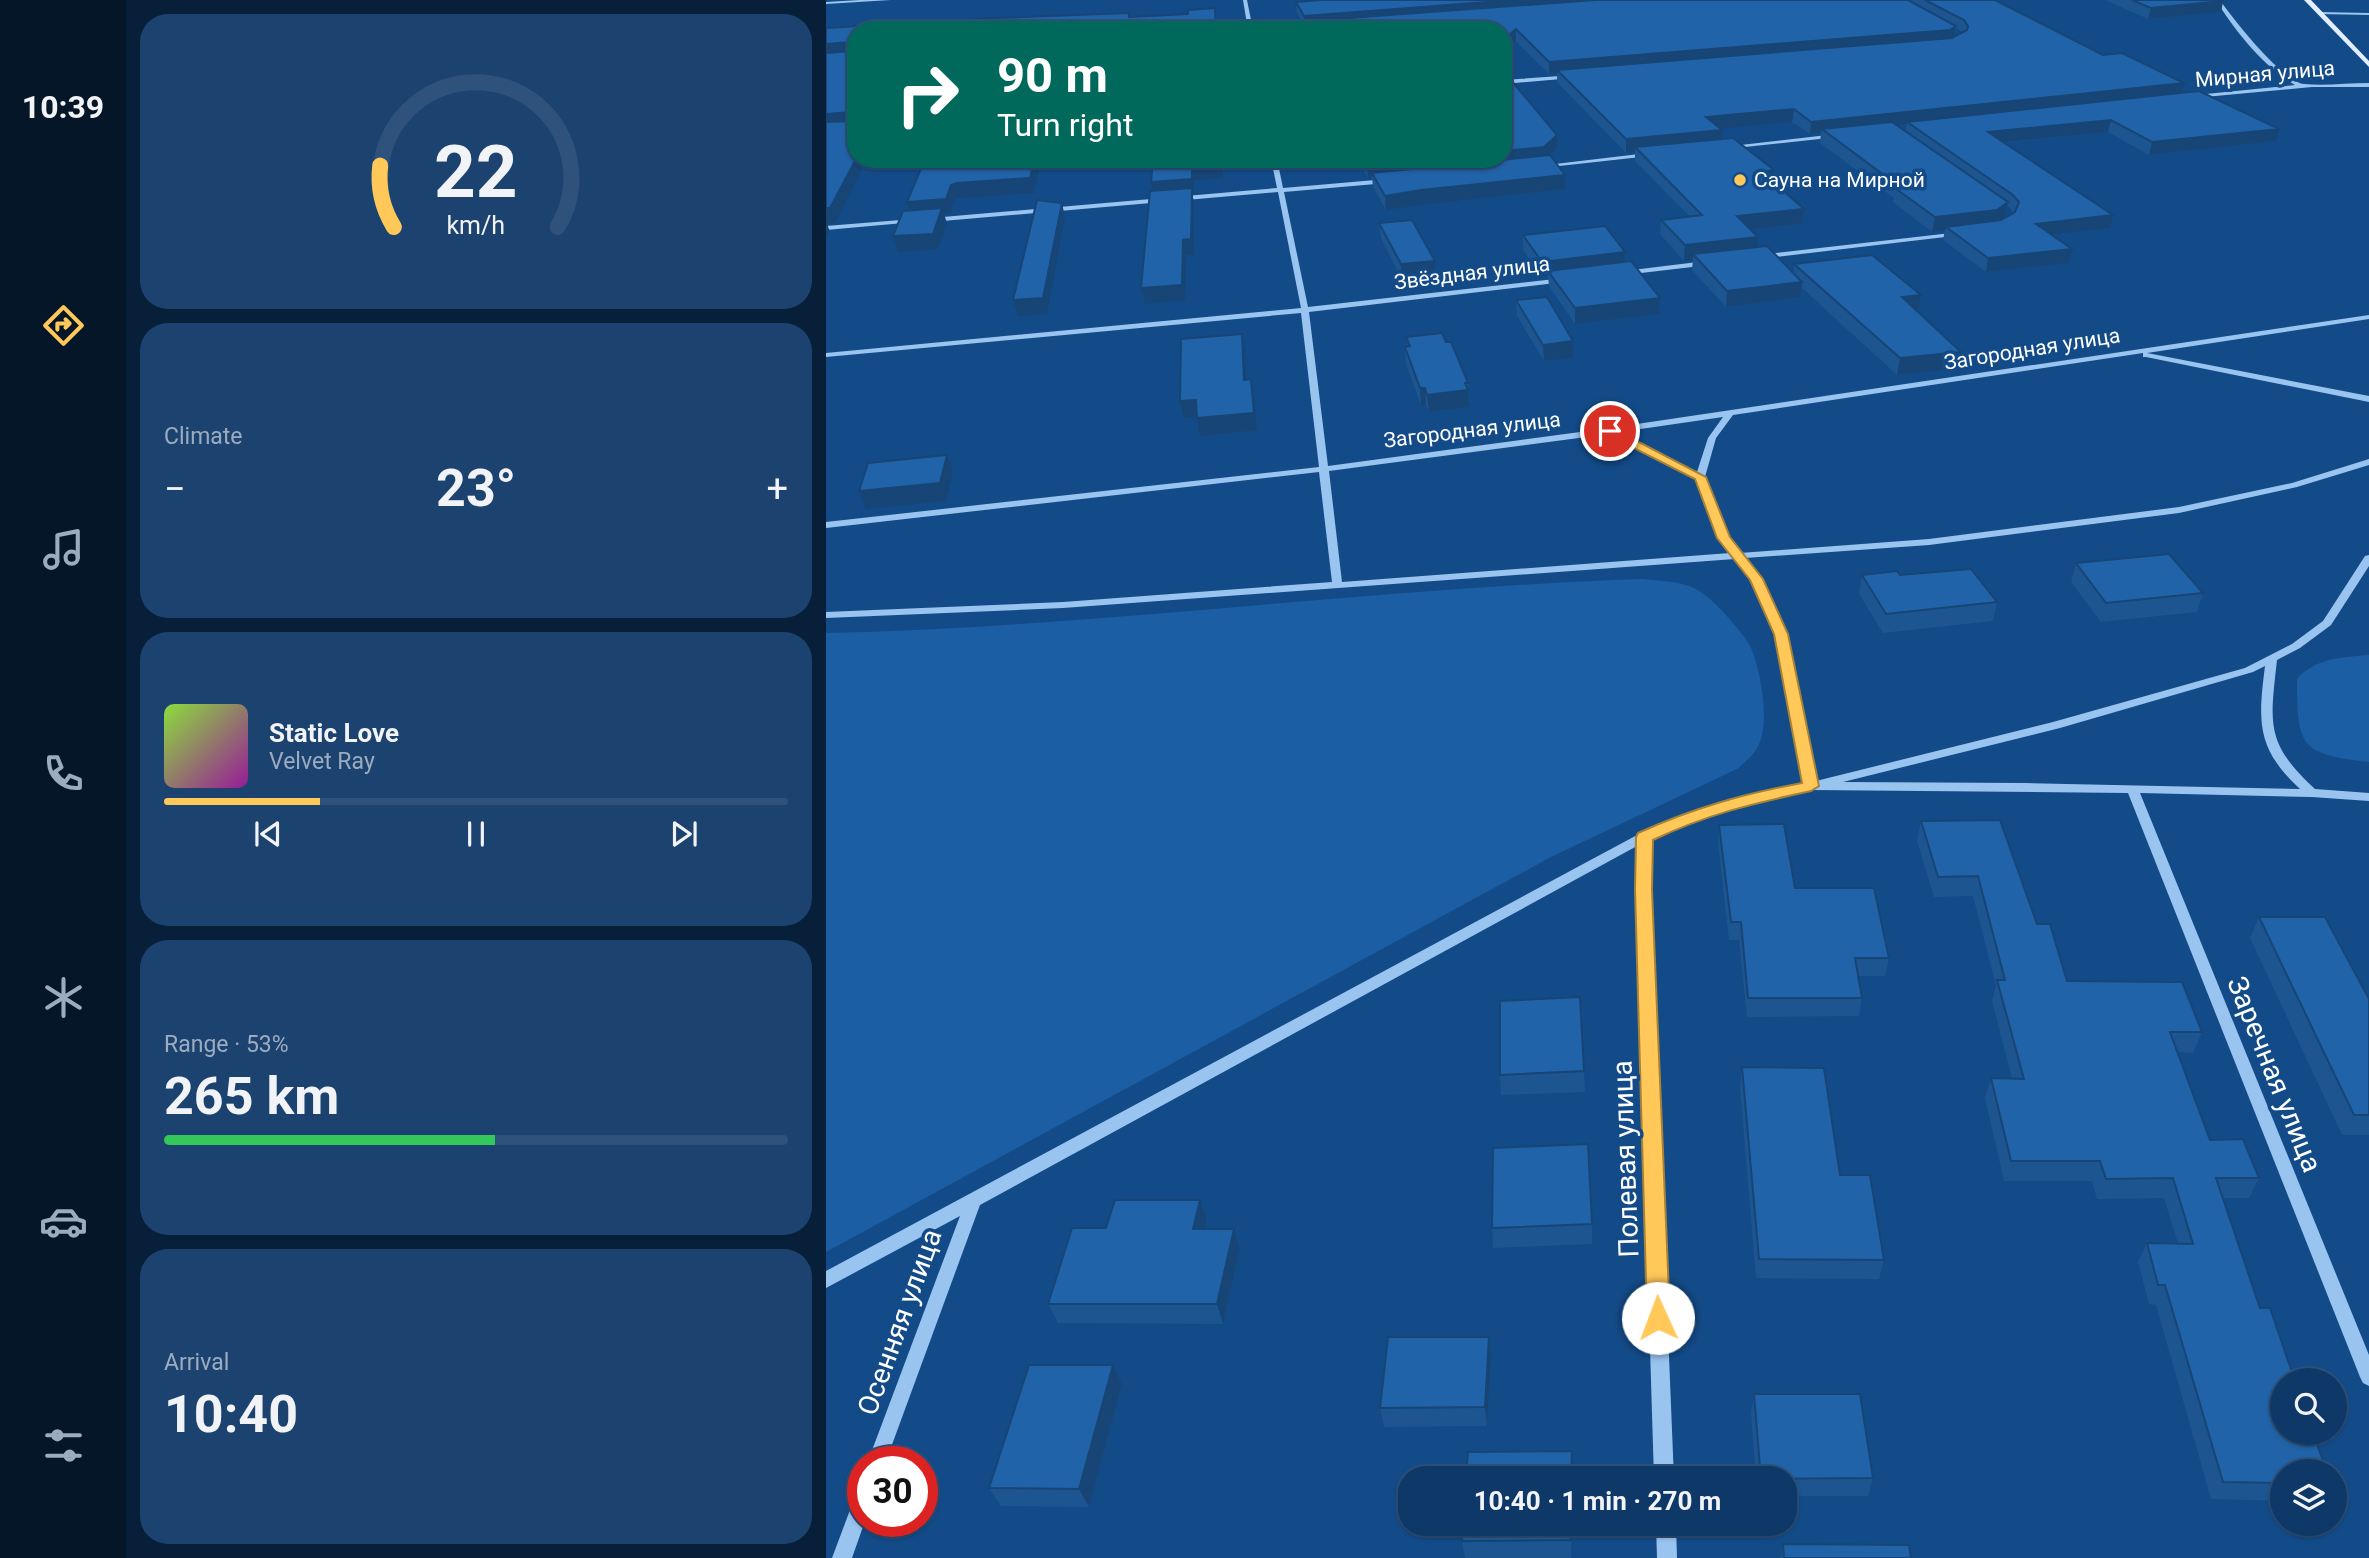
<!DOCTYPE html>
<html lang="en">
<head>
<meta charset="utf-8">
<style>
  :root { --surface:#0e3867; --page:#1c4370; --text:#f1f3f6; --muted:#9bacc0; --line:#2e527b; --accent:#ffc858 }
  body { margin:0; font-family:Roboto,sans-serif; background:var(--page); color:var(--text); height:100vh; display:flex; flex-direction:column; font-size:26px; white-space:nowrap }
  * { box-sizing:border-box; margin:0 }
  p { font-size:23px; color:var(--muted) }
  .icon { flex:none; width:38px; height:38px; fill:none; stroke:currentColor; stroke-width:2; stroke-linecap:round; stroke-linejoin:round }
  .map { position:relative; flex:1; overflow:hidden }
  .side { display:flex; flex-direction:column; gap:14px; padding:14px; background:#081f39; width:700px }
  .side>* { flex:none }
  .hud { position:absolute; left:21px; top:21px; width:665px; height:147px; border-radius:28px; box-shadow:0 2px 5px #0004,0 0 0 2px var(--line); background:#00695c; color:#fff; overflow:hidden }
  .controls { position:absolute; left:1444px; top:1368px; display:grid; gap:14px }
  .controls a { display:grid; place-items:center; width:77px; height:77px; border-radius:50%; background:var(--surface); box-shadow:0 2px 5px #0004,0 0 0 2px var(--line); font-size:35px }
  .speed { position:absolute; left:21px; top:1446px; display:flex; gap:14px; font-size:35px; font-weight:700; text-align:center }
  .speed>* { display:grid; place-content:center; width:91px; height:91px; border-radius:50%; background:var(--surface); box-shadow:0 2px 5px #0004,0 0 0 2px var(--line); line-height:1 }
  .speed .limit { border:10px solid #d22; background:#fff; color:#111 }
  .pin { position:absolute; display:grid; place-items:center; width:60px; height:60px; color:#fff; margin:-30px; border:4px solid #fff; border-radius:50%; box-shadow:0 2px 7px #0007 }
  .me { position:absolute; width:77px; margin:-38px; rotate:358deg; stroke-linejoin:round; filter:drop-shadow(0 0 5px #0008) }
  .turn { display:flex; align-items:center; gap:24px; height:147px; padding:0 35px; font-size:32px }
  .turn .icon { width:91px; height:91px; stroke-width:2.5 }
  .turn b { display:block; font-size:49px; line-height:60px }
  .big { font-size:52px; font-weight:700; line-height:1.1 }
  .side .widget { flex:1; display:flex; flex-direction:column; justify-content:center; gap:10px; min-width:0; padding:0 24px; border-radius:28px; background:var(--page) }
  .side .dial { align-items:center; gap:0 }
  .dial svg { height:182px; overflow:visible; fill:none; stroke:var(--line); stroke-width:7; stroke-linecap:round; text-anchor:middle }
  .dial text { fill:var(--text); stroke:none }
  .song { display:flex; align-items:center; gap:21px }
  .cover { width:84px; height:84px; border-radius:10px; background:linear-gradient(135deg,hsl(90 70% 55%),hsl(300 70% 35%)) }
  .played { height:7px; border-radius:4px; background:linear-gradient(90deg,var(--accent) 25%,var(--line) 25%) }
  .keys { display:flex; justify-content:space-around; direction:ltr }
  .heat { display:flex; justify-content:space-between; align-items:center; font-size:38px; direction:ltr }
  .charge { height:10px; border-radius:5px; background:linear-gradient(90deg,#34c759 53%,var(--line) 0) }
  .trip { position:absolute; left:572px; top:1466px; width:399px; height:70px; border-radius:28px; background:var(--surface); box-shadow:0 2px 5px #0004,0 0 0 2px var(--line); font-weight:700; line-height:70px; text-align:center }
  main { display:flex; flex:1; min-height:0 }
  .tab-bar { display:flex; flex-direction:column; width:126px; justify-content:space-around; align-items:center; background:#061629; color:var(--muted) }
  .tab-bar .icon { width:49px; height:49px }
  .tab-bar .selected { color:var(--accent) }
  .tab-bar b { font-size:32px; color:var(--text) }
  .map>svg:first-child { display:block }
  .green { fill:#1b5ea3 }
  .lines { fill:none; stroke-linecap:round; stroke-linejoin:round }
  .minor { fill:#99c4f0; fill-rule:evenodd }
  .major { fill:#e2eeff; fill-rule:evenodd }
  .wall { fill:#1c5590; fill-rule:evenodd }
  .shaded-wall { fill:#174576 }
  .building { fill:#2163a8; stroke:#174576; stroke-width:2 }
  .route { fill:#ffc858; stroke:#a68239; stroke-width:2 }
  .poi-dot { fill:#ffc858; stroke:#134b89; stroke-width:2.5 }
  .labels { text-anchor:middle; stroke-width:7; stroke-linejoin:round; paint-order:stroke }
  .far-street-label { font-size:21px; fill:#fff; stroke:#134b89 }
  .far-poi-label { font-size:21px; fill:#fff; stroke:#134b89; text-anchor:start }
  .near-street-label { font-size:28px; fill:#fff; stroke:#134b89 }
</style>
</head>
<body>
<main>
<nav class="tab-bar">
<b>10:39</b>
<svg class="icon selected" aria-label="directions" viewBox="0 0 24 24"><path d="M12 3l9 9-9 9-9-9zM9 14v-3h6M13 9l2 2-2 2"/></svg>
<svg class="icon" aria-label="music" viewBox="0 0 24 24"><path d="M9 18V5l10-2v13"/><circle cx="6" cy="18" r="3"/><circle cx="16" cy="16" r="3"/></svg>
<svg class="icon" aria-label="phone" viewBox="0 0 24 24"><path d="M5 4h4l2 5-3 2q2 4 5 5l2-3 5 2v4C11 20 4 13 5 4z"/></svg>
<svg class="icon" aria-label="climate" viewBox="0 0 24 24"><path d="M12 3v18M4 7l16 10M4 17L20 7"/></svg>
<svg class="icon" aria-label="car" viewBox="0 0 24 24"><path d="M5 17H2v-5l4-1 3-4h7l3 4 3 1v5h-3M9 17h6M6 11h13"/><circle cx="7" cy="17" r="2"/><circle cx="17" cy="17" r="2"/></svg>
<svg class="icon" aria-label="filters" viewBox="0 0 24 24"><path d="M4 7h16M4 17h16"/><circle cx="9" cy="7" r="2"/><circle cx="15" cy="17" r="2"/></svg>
</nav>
<section class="side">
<div class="widget dial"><svg viewBox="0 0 100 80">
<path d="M14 69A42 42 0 1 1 86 69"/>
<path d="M14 69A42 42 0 0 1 8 42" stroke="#ffc858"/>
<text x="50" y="56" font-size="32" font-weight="700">22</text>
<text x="50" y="72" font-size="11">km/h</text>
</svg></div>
<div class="widget"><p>Climate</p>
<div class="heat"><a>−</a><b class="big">23°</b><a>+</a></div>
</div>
<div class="widget">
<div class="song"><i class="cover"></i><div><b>Static Love</b><p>Velvet Ray</p></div></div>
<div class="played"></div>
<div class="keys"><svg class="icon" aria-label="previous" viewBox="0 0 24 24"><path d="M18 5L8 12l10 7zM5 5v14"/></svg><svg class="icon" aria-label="pause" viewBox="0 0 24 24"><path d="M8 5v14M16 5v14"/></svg><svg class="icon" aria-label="next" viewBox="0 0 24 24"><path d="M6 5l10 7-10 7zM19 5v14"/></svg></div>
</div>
<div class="widget"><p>Range · 53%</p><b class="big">265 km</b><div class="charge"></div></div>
<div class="widget"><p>Arrival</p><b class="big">10:40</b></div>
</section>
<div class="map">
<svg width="1543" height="1558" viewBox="0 0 1543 1558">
  <rect width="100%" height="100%" fill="#134b89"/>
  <path class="green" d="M817 579C834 581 854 581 870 589 886 597 917 632 925 648 935 671 945 726 931 748 927 756 918 762 913 768L725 857 0 1252V633C273 627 544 588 817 579Z
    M1543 655V762C1475 754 1471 748 1471 679 1489 658 1517 657 1543 655Z"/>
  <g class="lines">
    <path class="minor" d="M34 0H65L0 4V2Z
      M417 0H421L427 30H422Z
      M1390 0H1394C1406 18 1457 82 1478 84 1499 86 1522 83 1543 83V87H1486L1368 98 1370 95 1469 85C1437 66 1409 31 1390 0Z
      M1494 12 1543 13V15L1492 14Z
      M749 75 747 78 677 84V80Z
      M1010 134 1012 137 900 149 897 147Z
      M822 153 824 156 715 168 712 166Z
      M445 159H451L457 188 561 179 564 181 561 183 458 192 482 307 738 278 742 280 738 282 483 312 502 466 784 428 1543 315V319L1321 353 1543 396V402L1320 357H1317V353L907 415 890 438 879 477 902 537 914 553 1103 539 1353 507 1466 483 1543 459V465L1471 487 1353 513 1103 545 919 558 935 579 960 634 990 781 1227 722 1419 668 1466 644 1497 621 1539 556 1543 555V566L1505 625 1474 648 1451 660C1444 724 1439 743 1489 789L1543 793V801L1486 797 1314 793 1543 1355V1386L1537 1383 1534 1377 1302 793 985 790 918 804 871 818 824 839V890L848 1479H828L810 890 811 846 154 1205 60 1461H42L134 1216 0 1288V1271L813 834 863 812 917 796 978 783 950 634 925 580 909 559 237 608 0 618V612L237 602 506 582 493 472 0 528V522L493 467 475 313 0 357V353L475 308 452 192 105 222 102 220 105 218 451 188ZM897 417 882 438 871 472 794 432ZM783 434 870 479 892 538 904 553 516 582 503 471ZM1439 666C1432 722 1430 748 1474 789L1200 783 1017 782 1234 728 1427 672Z
      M87 219 90 221 89 222 0 230V226Z
      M1134 232 1137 234 1136 235 933 259 929 257 933 255Z
      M880 261 884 263 883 265 798 275 794 273 798 271Z
      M37 1491V1521H39L26 1558H6L30 1494Z
      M830 1524H850L851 1558H831Z"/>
    <path class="major" d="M1478 0H1485L1543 61V67Z"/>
  </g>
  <path class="wall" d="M495 0H1169L1355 93 1450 141 1323 155 1282 132 1177 143 1287 215 1284 228 1226 235 1246 249 1243 263 1160 272 1117 240 1119 230 1106 232 1067 202 1068 198 994 143 995 133 984 134 966 122 894 128 896 139 978 209 977 223 924 229 931 247 968 273V264L1095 295 1092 311H1091L1135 352 1132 369 1071 375 976 288 975 297 900 307 866 270 867 260 858 261 834 234 835 220 863 216 809 161V152L800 153 731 82V73L723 74 690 41 483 30 482 27H480L471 13 470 2ZM1130 28 1137 32 1128 37ZM1081 124 1079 132 1070 125ZM1181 205 1188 213 1179 217Z
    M1279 0H1397V1L1395 12 1322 19Z
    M731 148 723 155 739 189 596 205 560 210 547 187 546 178H542L536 167 513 169 508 159H677Z
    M553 223 609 261 610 276 576 280 555 238Z
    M697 235 799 252 798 262 834 298 833 314 749 324 723 286 722 276 716 277 697 250Z
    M690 300 747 341V358L718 361 691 316Z
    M580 337 620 342 642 383 643 407 603 412 600 405H595L580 364 579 347H581Z
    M1250 563 1377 593 1371 612 1275 622 1245 582Z
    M1036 575H1074L1171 602 1167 621 1057 633 1033 594Z
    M1095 821 1211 924 1241 981 1376 1032 1367 1053 1352 1052 1384 1140 1433 1178 1423 1198H1397L1456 1472V1501L1385 1499 1330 1305 1323 1304 1312 1262 1321 1243H1352L1338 1198 1271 1199 1266 1181H1178L1159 1098 1165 1078H1186L1166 1001 1170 986 1147 896 1108 897 1091 841Z
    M893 825 969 888 1063 958 1059 976H1033L1036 998 1033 1016 921 1017 913 940H903L892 843Z
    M1433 917 1543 999V1135H1516L1424 938Z
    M916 1067 1014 1175 1058 1260 1053 1279 930 1278 914 1087Z
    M758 1071 759 1092 675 1095 674 1075Z
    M381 1220 379 1229H408L414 1248 397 1324 232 1323 222 1304 280 1228Z
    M766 1224V1244L667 1248 666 1228Z
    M663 1337 665 1356 661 1426 558 1427 554 1408Z
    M287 1365 296 1384 263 1507 175 1506 163 1488Z
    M928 1394 1047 1478 1042 1496H959V1479H930L925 1413Z
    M637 1524H746L745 1558H639L636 1541Z
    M957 1544 1085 1558H954Z"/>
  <path class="shaded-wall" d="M687 0H825L482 21V27H480L478 16Z
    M1397 1 1395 12 1322 19 1325 8Z
    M1130 26 1128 37 731 70V73L723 74V62Z
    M690 29V41L677 52V40Z
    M26 42 30 54 0 56V44Z
    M1358 83 1355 95 1081 122V124L1000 133 996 129 995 133 984 134 985 122Z
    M968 109 966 122 879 130 880 117Z
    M26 112 30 125 0 127V114Z
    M1285 120 1282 132 1160 144 1162 132Z
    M1453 129 1450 141 1323 155 1326 142Z
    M896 130V143L809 147V152L800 153V139Z
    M731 135V148L718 161 546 173V178H542L541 164 594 159H677V151Z
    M30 159H41L9 223 1 224 4 232 0 239V208Z
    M209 159H216L207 193 135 198 129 199 124 213 118 214 121 223 112 249 72 252 67 236 86 216 81 202 125 185Z
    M397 159V178L368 180V193H366L368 202V255H360L359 300 319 304 315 288 357 240 328 196 325 182 366 166Z
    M512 159H535L536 167 513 169Z
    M948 170 947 185 936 172Z
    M739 175V189L596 205 560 210 559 196 595 190Z
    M1182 202 1179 217 1168 224 1120 227 1119 230 1106 232 1109 217Z
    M236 203 239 217 221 314 192 316 187 300Z
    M978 209 977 223 910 231 911 216Z
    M1287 215 1284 228 1207 237 1210 224Z
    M932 237 931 252 867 254V260L858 261 859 245Z
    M1246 249 1243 263 1160 272 1162 258Z
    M799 252 798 268 722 271V276L716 277V262Z
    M609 261 610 276 576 280 575 264Z
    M976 282 975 297 900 307 901 291Z
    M1095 295 1092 311 1074 313 1076 297Z
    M834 298 833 314 749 324V308Z
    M416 334 419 350 421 397 418 380Z
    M747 341V358L718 361 717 345Z
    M1135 352 1132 369 1071 375 1074 358Z
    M425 379 428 396 431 430 374 436 371 418Z
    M594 388H599L600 405H595Z
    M642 390 643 407 603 412 601 395Z
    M370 400 374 417 358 418 354 401Z
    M121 455 127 472 120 501 40 509 33 491Z
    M374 1200 381 1220 374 1248 367 1229Z
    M408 1229 414 1248 397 1324 391 1304Z
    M663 1337 665 1356 661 1426 659 1407Z
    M287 1365 296 1384 263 1507 253 1489Z"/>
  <path class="building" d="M495 0H687L478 16 470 2Z
    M770 0H1082L1130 26 1124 30 723 62 690 29 677 40V30H487L482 21Z
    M1099 0H1169L1277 55 1296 53 1358 83 985 122 968 109 880 117 896 130 800 139 731 70 1126 38 1141 30 1142 26 1138 20Z
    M1306 0H1397V1L1325 8Z
    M389 8 390 30H30V159L4 208H0V122L26 121 28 115 26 112 0 114V53L26 51 29 45 26 42 0 44V28L170 18 303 13V17L362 14V10Z
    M677 74H680L731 135 718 147 677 151Z
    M1373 91 1453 129 1326 142 1285 120 1162 132 1287 215 1210 224 1246 249 1162 258 1120 227 1175 220 1189 212 1193 202 1187 195 1081 122Z
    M1066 122 1182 202 1171 210 1109 217 1069 188 1074 187 996 129Z
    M907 138 948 170 936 172 978 209 911 216 932 237 859 245 835 220 876 215 809 147Z
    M724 155 739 175 595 190 559 196 546 173Z
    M99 159H209L204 178 131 183 125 185 120 199 81 202Z
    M327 159H395V164L366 166V179L325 182Z
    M538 159H594L541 164Z
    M366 188 365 239 357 240 356 285 315 288 324 191Z
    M211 200 236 203 217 298 187 300Z
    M116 208 107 234 67 236 77 211Z
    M586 220 609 261 575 264 553 223Z
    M779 226 799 252 716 262 697 235Z
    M941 246 976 282 901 291 867 254Z
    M1046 255 1095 295 1076 297 1135 352 1074 358 968 264Z
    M805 261 834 298 749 308 722 271Z
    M721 297 747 341 717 345 690 300Z
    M616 333 620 342H625L642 383H639L642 390 601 395 599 388H594L579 347 584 346 580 337Z
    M416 334 418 380 425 379 428 413 371 418 370 400 354 401 355 339Z
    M121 455 114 483 33 491 42 463Z
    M1343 554 1377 593 1280 603 1250 563Z
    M1145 569 1171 602 1060 614 1036 575 1071 571 1074 575Z
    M1174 820 1211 924H1224L1241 981 1356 982 1376 1032H1344L1384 1140 1417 1139 1433 1178H1390L1434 1308H1444L1469 1381H1456V1433H1487L1501 1472H1456V1483L1397 1482 1339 1285H1332L1321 1243 1367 1244 1347 1178 1280 1179 1274 1161H1185L1165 1078 1198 1079 1171 980H1179L1152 876 1112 877 1095 821Z
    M958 824 969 888H1048L1063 958H1029L1036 998H922L915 922H905L893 825Z
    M1433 917H1499L1543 999V1115H1528Z
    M754 997 758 1071 674 1075V1001Z
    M916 1067 998 1068 1014 1175H1044L1058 1260 933 1259Z
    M762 1144 766 1224 666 1228 667 1148Z
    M289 1200H374L367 1229H408L391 1304H222L246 1228H280Z
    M562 1337H663L659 1407 554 1408Z
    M203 1365H287L253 1489 163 1488Z
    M928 1394H1034L1047 1478 935 1479Z
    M746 1451 745 1479H640L642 1452Z
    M637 1524H745V1540L636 1541Z
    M957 1544 1083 1545 1085 1558H958Z"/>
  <path class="route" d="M780 429H788L880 477 904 537 937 579 962 634 993 786 985 791C925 804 882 814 827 840L826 890 844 1318 841 1326 832 1329 824 1326 821 1318 809 890 810 837 812 833C867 808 917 794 976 783L948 634 924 580 891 538 869 479 780 434Z"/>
  <circle class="poi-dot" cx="914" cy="180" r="7"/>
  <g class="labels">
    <g class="far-street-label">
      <text transform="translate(1439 74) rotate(-5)" y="7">Мирная улица</text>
      <text transform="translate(646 273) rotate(-7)" y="7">Звёздная улица</text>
      <text transform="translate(1206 349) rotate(-9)" y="7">Загородная улица</text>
      <text transform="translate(646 430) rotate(-7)" y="7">Загородная улица</text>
    </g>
    <g class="far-poi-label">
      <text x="928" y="187">Сауна на Мирной</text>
    </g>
    <g class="near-street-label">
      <text transform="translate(1449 1074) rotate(68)" y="10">Заречная улица</text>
      <text transform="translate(799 1159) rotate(-92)" y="10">Полевая улица</text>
      <text transform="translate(73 1322) rotate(-70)" y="10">Осенняя улица</text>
    </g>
  </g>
</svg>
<div class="controls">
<a><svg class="icon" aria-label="search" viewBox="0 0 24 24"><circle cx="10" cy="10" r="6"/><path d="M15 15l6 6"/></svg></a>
<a><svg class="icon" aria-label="layers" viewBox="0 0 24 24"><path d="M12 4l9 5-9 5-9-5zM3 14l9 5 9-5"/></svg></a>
</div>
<div class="speed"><div class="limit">30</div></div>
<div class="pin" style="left:784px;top:431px;background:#d93025"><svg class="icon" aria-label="arrive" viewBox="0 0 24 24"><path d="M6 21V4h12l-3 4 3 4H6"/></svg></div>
<svg class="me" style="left:832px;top:1318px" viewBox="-20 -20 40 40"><circle r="19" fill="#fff"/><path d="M0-13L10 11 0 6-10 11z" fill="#ffc858"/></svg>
<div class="trip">10:40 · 1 min · 270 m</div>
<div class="hud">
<div class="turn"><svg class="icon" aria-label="right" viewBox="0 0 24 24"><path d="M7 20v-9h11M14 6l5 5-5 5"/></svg><div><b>90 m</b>Turn right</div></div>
</div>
</div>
</main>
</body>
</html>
